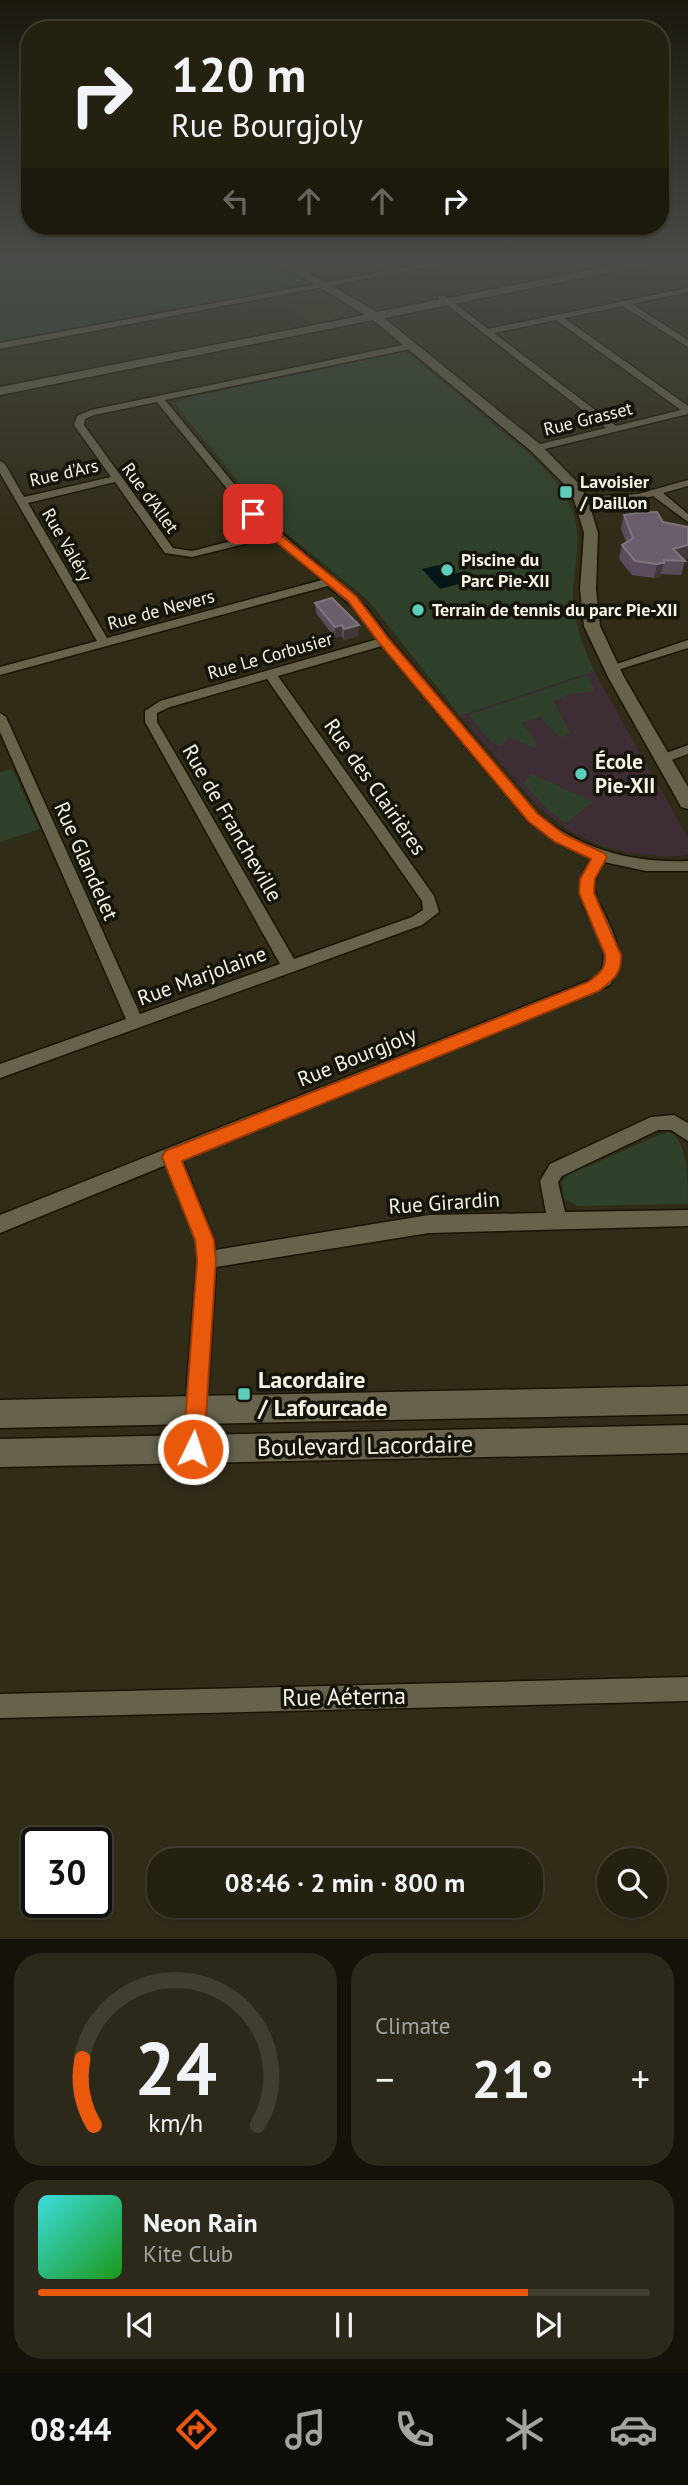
<!DOCTYPE html>
<html lang="en">
<head>
<meta charset="utf-8">
<style>
  :root { --surface:#242111; --page:#2c291a; --text:#f1f3f6; --muted:#a3a39f; --line:#413e31; --accent:#ea580c }
  body { margin:0; font-family:"PT Sans",sans-serif; background:var(--page); color:var(--text); height:100vh; display:flex; flex-direction:column; font-size:26px; white-space:nowrap }
  * { box-sizing:border-box; margin:0 }
  p { font-size:23px; color:var(--muted) }
  .icon { flex:none; width:38px; height:38px; fill:none; stroke:currentColor; stroke-width:2; stroke-linecap:round; stroke-linejoin:round }
  .map { position:relative; height:1939px; overflow:hidden }
  .side { display:flex; flex-direction:column; gap:14px; padding:14px; background:#141209; flex:1 }
  .side>* { flex:none }
  .banner { position:absolute; left:21px; top:21px; width:648px; height:214px; border-radius:28px; box-shadow:0 2px 5px #0004,0 0 0 2px var(--line); background:#242111; color:var(--text); overflow:hidden }
  .fabs { position:absolute; left:597px; top:1848px; display:grid; gap:14px }
  .fabs a { display:grid; place-items:center; width:70px; height:70px; border-radius:50%; background:var(--surface); box-shadow:0 2px 5px #0004,0 0 0 2px var(--line); font-size:35px }
  .speed { position:absolute; left:21px; top:1827px; display:flex; gap:14px; font-size:35px; font-weight:700; text-align:center }
  .speed>* { display:grid; place-content:center; width:91px; height:91px; border-radius:50%; background:var(--surface); box-shadow:0 2px 5px #0004,0 0 0 2px var(--line); line-height:1 }
  .speed .limit { border:4px solid #111; border-radius:10px; background:#fff; color:#111 }
  .pin { position:absolute; display:grid; place-items:center; width:60px; height:60px; color:#fff; margin:-30px; border-radius:14px; box-shadow:0 4px 10px #0006 }
  .me { position:absolute; width:77px; margin:-38px; rotate:4deg; stroke-linejoin:round; filter:drop-shadow(0 0 5px #0008) }
  .turn { display:flex; align-items:center; gap:24px; height:147px; padding:0 35px; font-size:32px }
  .turn .icon { width:91px; height:91px; stroke-width:2.5 }
  .turn b { display:block; font-size:49px; line-height:60px }
  .lanes { display:flex; align-items:center; height:66px; padding:0 35px; background:#0003; justify-content:center; gap:35px; direction:ltr }
  .lanes .off { opacity:.35 }
  .big { font-size:52px; font-weight:700; line-height:1.1 }
  .side .card { flex:1; display:flex; flex-direction:column; justify-content:center; gap:10px; min-width:0; padding:0 24px; border-radius:28px; background:var(--page) }
  .side .dial { align-items:center; gap:0 }
  .dial svg { height:182px; overflow:visible; fill:none; stroke:var(--line); stroke-width:7; stroke-linecap:round; text-anchor:middle }
  .dial text { fill:var(--text); stroke:none }
  .song { display:flex; align-items:center; gap:21px }
  .cover { width:84px; height:84px; border-radius:10px; background:linear-gradient(135deg,hsl(180 70% 55%),hsl(120 70% 35%)) }
  .played { height:7px; border-radius:4px; background:linear-gradient(90deg,var(--accent) 80%,var(--line) 80%) }
  .keys { display:flex; justify-content:space-around; direction:ltr }
  .heat { display:flex; justify-content:space-between; align-items:center; font-size:38px; direction:ltr }
  .side .tiles { flex:1; display:grid; gap:14px; grid-template-columns:1fr 1fr }
  .card:last-child { grid-column:span 2 }
  .trip { position:absolute; left:147px; top:1848px; width:396px; height:70px; border-radius:28px; background:var(--surface); box-shadow:0 2px 5px #0004,0 0 0 2px var(--line); font-weight:700; line-height:70px; text-align:center }
  .dock { display:flex; height:112px; justify-content:space-around; align-items:center; background:#0e0d07; color:var(--muted) }
  .dock .icon { width:49px; height:49px }
  .dock .on { color:var(--accent) }
  .dock b { font-size:32px; color:var(--text) }
  .map>svg:first-child { display:block }
  .built { fill:#383216 }
  .education { fill:#3f2d35 }
  .green { fill:#2f412a }
  .water { fill:#03171a }
  .lines { fill:none; stroke-linecap:round; stroke-linejoin:round }
  .street-casing { stroke:#181402; stroke-width:3 }
  .secondary-casing { stroke:#181402; stroke-width:3 }
  .street { fill:#67624c; fill-rule:evenodd }
  .secondary { fill:#67624c; fill-rule:evenodd }
  .wall { fill:#5a4c5b }
  .shaded-wall { fill:#42373a }
  .building { fill:#6a5e6a; stroke:#80757e; stroke-width:2 }
  .route { fill:#ea580c; stroke:#983908; stroke-width:2 }
  .poi-dot { fill:#5ccebb; stroke:#16140b; stroke-width:2.5 }
  .labels { text-anchor:middle; stroke-width:7; stroke-linejoin:round; paint-order:stroke }
  .far-street-label { font-size:18px; fill:#f5f3e6; stroke:#16140b }
  .far-poi-label { font-size:18px; font-weight:bold; fill:#f5f3e6; stroke:#16140b; text-anchor:start }
  .poi-label { font-size:21px; font-weight:bold; fill:#f5f3e6; stroke:#16140b; text-anchor:start }
  .street-label { font-size:21px; fill:#f5f3e6; stroke:#16140b }
  .near-poi-label { font-size:24px; font-weight:bold; fill:#f5f3e6; stroke:#16140b; text-anchor:start }
  .near-street-label { font-size:24px; fill:#f5f3e6; stroke:#16140b }
</style>
</head>
<body>
<div class="map">
<svg width="688" height="1939" viewBox="0 0 688 1939">
  <rect width="100%" height="100%" fill="#302c17"/>
  <path class="built" d="M326 285 368 311 309 323 271 295Z"/>
  <path class="education" d="M594 671 688 838V855L669 857 629 853 599 845 569 831 538 807 460 716Z"/>
  <path class="green" d="M0 260H267L310 282 0 342Z
    M403 352 410 354C436 376 462 398 488 420 522 449 567 478 576 524 581 548 573 571 573 594 573 622 583 646 594 671L460 716 368 600 269 519 174 403 187 398Z
    M587 675 595 691 565 695 566 698 553 700 570 733 560 738 540 717 521 723 537 742 536 749 510 737 501 746 492 743 469 715Z
    M12 769 40 829 0 842V772Z
    M532 774 593 802 566 823 550 812 523 783Z
    M670 1132C688 1142 688 1182 688 1204L578 1206 563 1198 562 1181 568 1175 661 1134Z"/>
  <path class="water" d="M439 565 449 575 465 571 473 580 440 589 422 569Z"/>
  <g class="lines">
    <defs>
      <path id="street" d="M447 260H463L0 349V343Z
        M688 288V292L632 304 688 340V347L623 306 564 318 688 406V414L536 451 531 448 532 446 606 428 437 297 444 295 488 329ZM556 320 681 410 616 426 494 333Z
        M412 343 415 344V348L165 400 257 512 366 607 389 638 538 815C584 850 631 863 688 861V871H646L604 862C599 872 592 882 595 893 596 900 601 907 604 913 617 940 626 958 610 985L182 1159 214 1240 215 1250 429 1215 546 1213 540 1181 550 1164 651 1117 674 1115 688 1123V1141L671 1130H658L562 1176 558 1182 565 1212 688 1210V1226L429 1233 216 1267 204 1449 200 1456 193 1460 186 1456 182 1449 197 1260 196 1240 166 1165 0 1233V1215L598 977C616 948 586 921 580 894 577 881 586 869 591 858L562 845 528 821 382 646 278 676 434 896 439 912 422 925 0 1078V1064L126 1019 0 732V713L6 717 140 1014 280 964 145 722V711L160 701 378 639 358 611 328 586 0 675V667L97 641 0 473V461L5 464 24 497 111 477 74 425 77 416 91 410ZM157 402 249 516 267 532 192 551 173 548 84 425 85 419 94 415ZM115 482 165 553 192 557 273 537 322 580 107 638 28 503ZM267 679 422 901 423 910 412 917 294 959 157 722V713L170 707Z
        M688 480V486L663 493 688 514V522L653 496 638 500 581 503 576 500 581 497 638 494Z
        M688 640V648L611 672 605 668Z
        M688 745V754L663 763 656 759 658 756Z
        M688 1677V1701L0 1718V1694Z"/>
      <path id="secondary" d="M274 260H286L377 312 641 260H661L656 263 384 318 541 445 578 483 588 500 598 533 596 589 600 626 624 677 688 787V809L681 807 679 803 608 677 584 626 580 589 584 533 574 500 565 485 531 451 373 320 0 395V387L365 315Z
        M688 1386V1414L0 1428V1400Z
        M688 1425V1453L0 1467V1439Z"/>
    </defs>
    <use href="#street" class="street-casing"/>
    <use href="#secondary" class="secondary-casing"/>
    <use href="#street" class="street"/>
    <use href="#secondary" class="secondary"/>
  </g>
  <path class="wall" d="M624 515 685 561 681 575 661 574 660 577 654 578 632 575 619 559 622 545 626 542 621 529Z
    M315 603 359 625V636L344 640 342 636 335 638 316 613Z"/>
  <path class="shaded-wall" d="M688 545V558L679 561 673 549Z
    M664 563 660 577 654 578 657 564Z
    M342 625V636L335 638V627Z
    M359 625V636L344 640V629Z"/>
  <path class="building" d="M657 512 663 522 688 527V545L673 549 685 561 664 560V563L657 564 635 561 622 545 633 538 624 515 638 513Z
    M332 598 359 625 344 629 342 625 335 627 315 603Z"/>
  <linearGradient id="sky" x2="0" y2="1"><stop stop-color="#1a180d"/><stop offset="0.49" stop-color="#484b47"/><stop offset="1" stop-color="#484b47" stop-opacity="0"/></linearGradient>
  <rect width="688" height="531" fill="url(#sky)"/>
  <path class="route" d="M250 512H257L277 532 356 596 389 639 538 814 565 835 604 853 607 857 595 879 594 893 621 955C622 974 613 980 599 991L182 1161 214 1240 216 1260 204 1449 201 1457 193 1460 186 1457 183 1449 197 1260 195 1240 162 1157 165 1151 588 982C599 973 606 970 605 955L579 893 580 879 591 859 555 842 528 821 380 644 348 601 269 536 250 516Z"/>
  <g class="poi-dot">
    <rect x="559" y="485" width="14" height="14" rx="3.5"/>
    <circle cx="447" cy="570" r="7"/>
    <circle cx="418" cy="610" r="7"/>
    <circle cx="581" cy="774" r="7"/>
    <rect x="237" y="1387" width="14" height="14" rx="3.5"/>
  </g>
  <g class="labels">
    <g class="far-street-label">
      <text transform="translate(588 419) rotate(-14)" y="6">Rue Grasset</text>
      <text transform="translate(64 473) rotate(-13)" y="6">Rue d'Ars</text>
      <text transform="translate(150 498) rotate(54)" y="6">Rue d'Allet</text>
      <text transform="translate(67 545) rotate(60)" y="6">Rue Valéry</text>
      <text transform="translate(161 610) rotate(-15)" y="6">Rue de Nevers</text>
      <text transform="translate(270 656) rotate(-16)" y="6">Rue Le Corbusier</text>
    </g>
    <g class="far-poi-label">
      <text x="580" y="488">Lavoisier<tspan x="580" dy="21">/ Daillon</tspan></text>
      <text x="461" y="566">Piscine du<tspan x="461" dy="21">Parc Pie-XII</tspan></text>
      <text x="432" y="616">Terrain de tennis du parc Pie-XII</text>
    </g>
    <g class="poi-label">
      <text x="595" y="769">École<tspan x="595" dy="24">Pie-XII</tspan></text>
    </g>
    <g class="street-label">
      <text transform="translate(375 787) rotate(55)" y="7">Rue des Clairières</text>
      <text transform="translate(232 823) rotate(60)" y="7">Rue de Francheville</text>
      <text transform="translate(86 861) rotate(66)" y="7">Rue Glandelet</text>
      <text transform="translate(202 976) rotate(-20)" y="7">Rue Marjolaine</text>
      <text transform="translate(357 1057) rotate(-22)" y="7">Rue Bourgjoly</text>
      <text transform="translate(444 1203) rotate(-4)" y="7">Rue Girardin</text>
    </g>
    <g class="near-poi-label">
      <text x="258" y="1388">Lacordaire<tspan x="258" dy="28">/ Lafourcade</tspan></text>
    </g>
    <g class="near-street-label">
      <text transform="translate(365 1446) rotate(-1)" y="8">Boulevard Lacordaire</text>
      <text transform="translate(344 1697) rotate(-1)" y="8">Rue Aéterna</text>
    </g>
  </g>
</svg>
<div class="fabs">
<a><svg class="icon" aria-label="search" viewBox="0 0 24 24"><circle cx="10" cy="10" r="6"/><path d="M15 15l6 6"/></svg></a>
</div>
<div class="speed"><div class="limit">30</div></div>
<div class="pin" style="left:253px;top:514px;background:#d93025"><svg class="icon" aria-label="arrive" viewBox="0 0 24 24"><path d="M6 21V4h12l-3 4 3 4H6"/></svg></div>
<svg class="me" style="left:193px;top:1449px" viewBox="-20 -20 40 40"><circle r="17" fill="#ea580c" stroke="#fff" stroke-width="3"/><path d="M0-11L8 9 0 5-8 9z" fill="#fff"/></svg>
<div class="trip">08:46 · 2 min · 800 m</div>
<div class="banner">
<div class="turn"><svg class="icon" aria-label="right" viewBox="0 0 24 24"><path d="M7 20v-9h11M14 6l5 5-5 5"/></svg><div><b>120 m</b>Rue Bourgjoly</div></div>
<div class="lanes"><svg class="icon off" aria-label="left" viewBox="0 0 24 24"><path d="M17 20v-9H6M10 6l-5 5 5 5"/></svg><svg class="icon off" aria-label="ahead" viewBox="0 0 24 24"><path d="M12 20V5M6 11l6-6 6 6"/></svg><svg class="icon off" aria-label="ahead" viewBox="0 0 24 24"><path d="M12 20V5M6 11l6-6 6 6"/></svg><svg class="icon" aria-label="right" viewBox="0 0 24 24"><path d="M7 20v-9h11M14 6l5 5-5 5"/></svg></div>
</div>
</div>
<section class="side">
<div class="tiles">
<div class="card dial"><svg viewBox="0 0 100 80">
<path d="M14 69A42 42 0 1 1 86 69"/>
<path d="M14 69A42 42 0 0 1 9 40" stroke="#ea580c"/>
<text x="50" y="56" font-size="32" font-weight="700">24</text>
<text x="50" y="72" font-size="11">km/h</text>
</svg></div>
<div class="card"><p>Climate</p>
<div class="heat"><a>−</a><b class="big">21°</b><a>+</a></div>
</div>
<div class="card">
<div class="song"><i class="cover"></i><div><b>Neon Rain</b><p>Kite Club</p></div></div>
<div class="played"></div>
<div class="keys"><svg class="icon" aria-label="previous" viewBox="0 0 24 24"><path d="M18 5L8 12l10 7zM5 5v14"/></svg><svg class="icon" aria-label="pause" viewBox="0 0 24 24"><path d="M8 5v14M16 5v14"/></svg><svg class="icon" aria-label="next" viewBox="0 0 24 24"><path d="M6 5l10 7-10 7zM19 5v14"/></svg></div>
</div>
</div>
</section>
<nav class="dock">
<b>08:44</b>
<svg class="icon on" aria-label="directions" viewBox="0 0 24 24"><path d="M12 3l9 9-9 9-9-9zM9 14v-3h6M13 9l2 2-2 2"/></svg>
<svg class="icon" aria-label="music" viewBox="0 0 24 24"><path d="M9 18V5l10-2v13"/><circle cx="6" cy="18" r="3"/><circle cx="16" cy="16" r="3"/></svg>
<svg class="icon" aria-label="phone" viewBox="0 0 24 24"><path d="M5 4h4l2 5-3 2q2 4 5 5l2-3 5 2v4C11 20 4 13 5 4z"/></svg>
<svg class="icon" aria-label="climate" viewBox="0 0 24 24"><path d="M12 3v18M4 7l16 10M4 17L20 7"/></svg>
<svg class="icon" aria-label="car" viewBox="0 0 24 24"><path d="M5 17H2v-5l4-1 3-4h7l3 4 3 1v5h-3M9 17h6M6 11h13"/><circle cx="7" cy="17" r="2"/><circle cx="17" cy="17" r="2"/></svg>
</nav>
</body>
</html>
